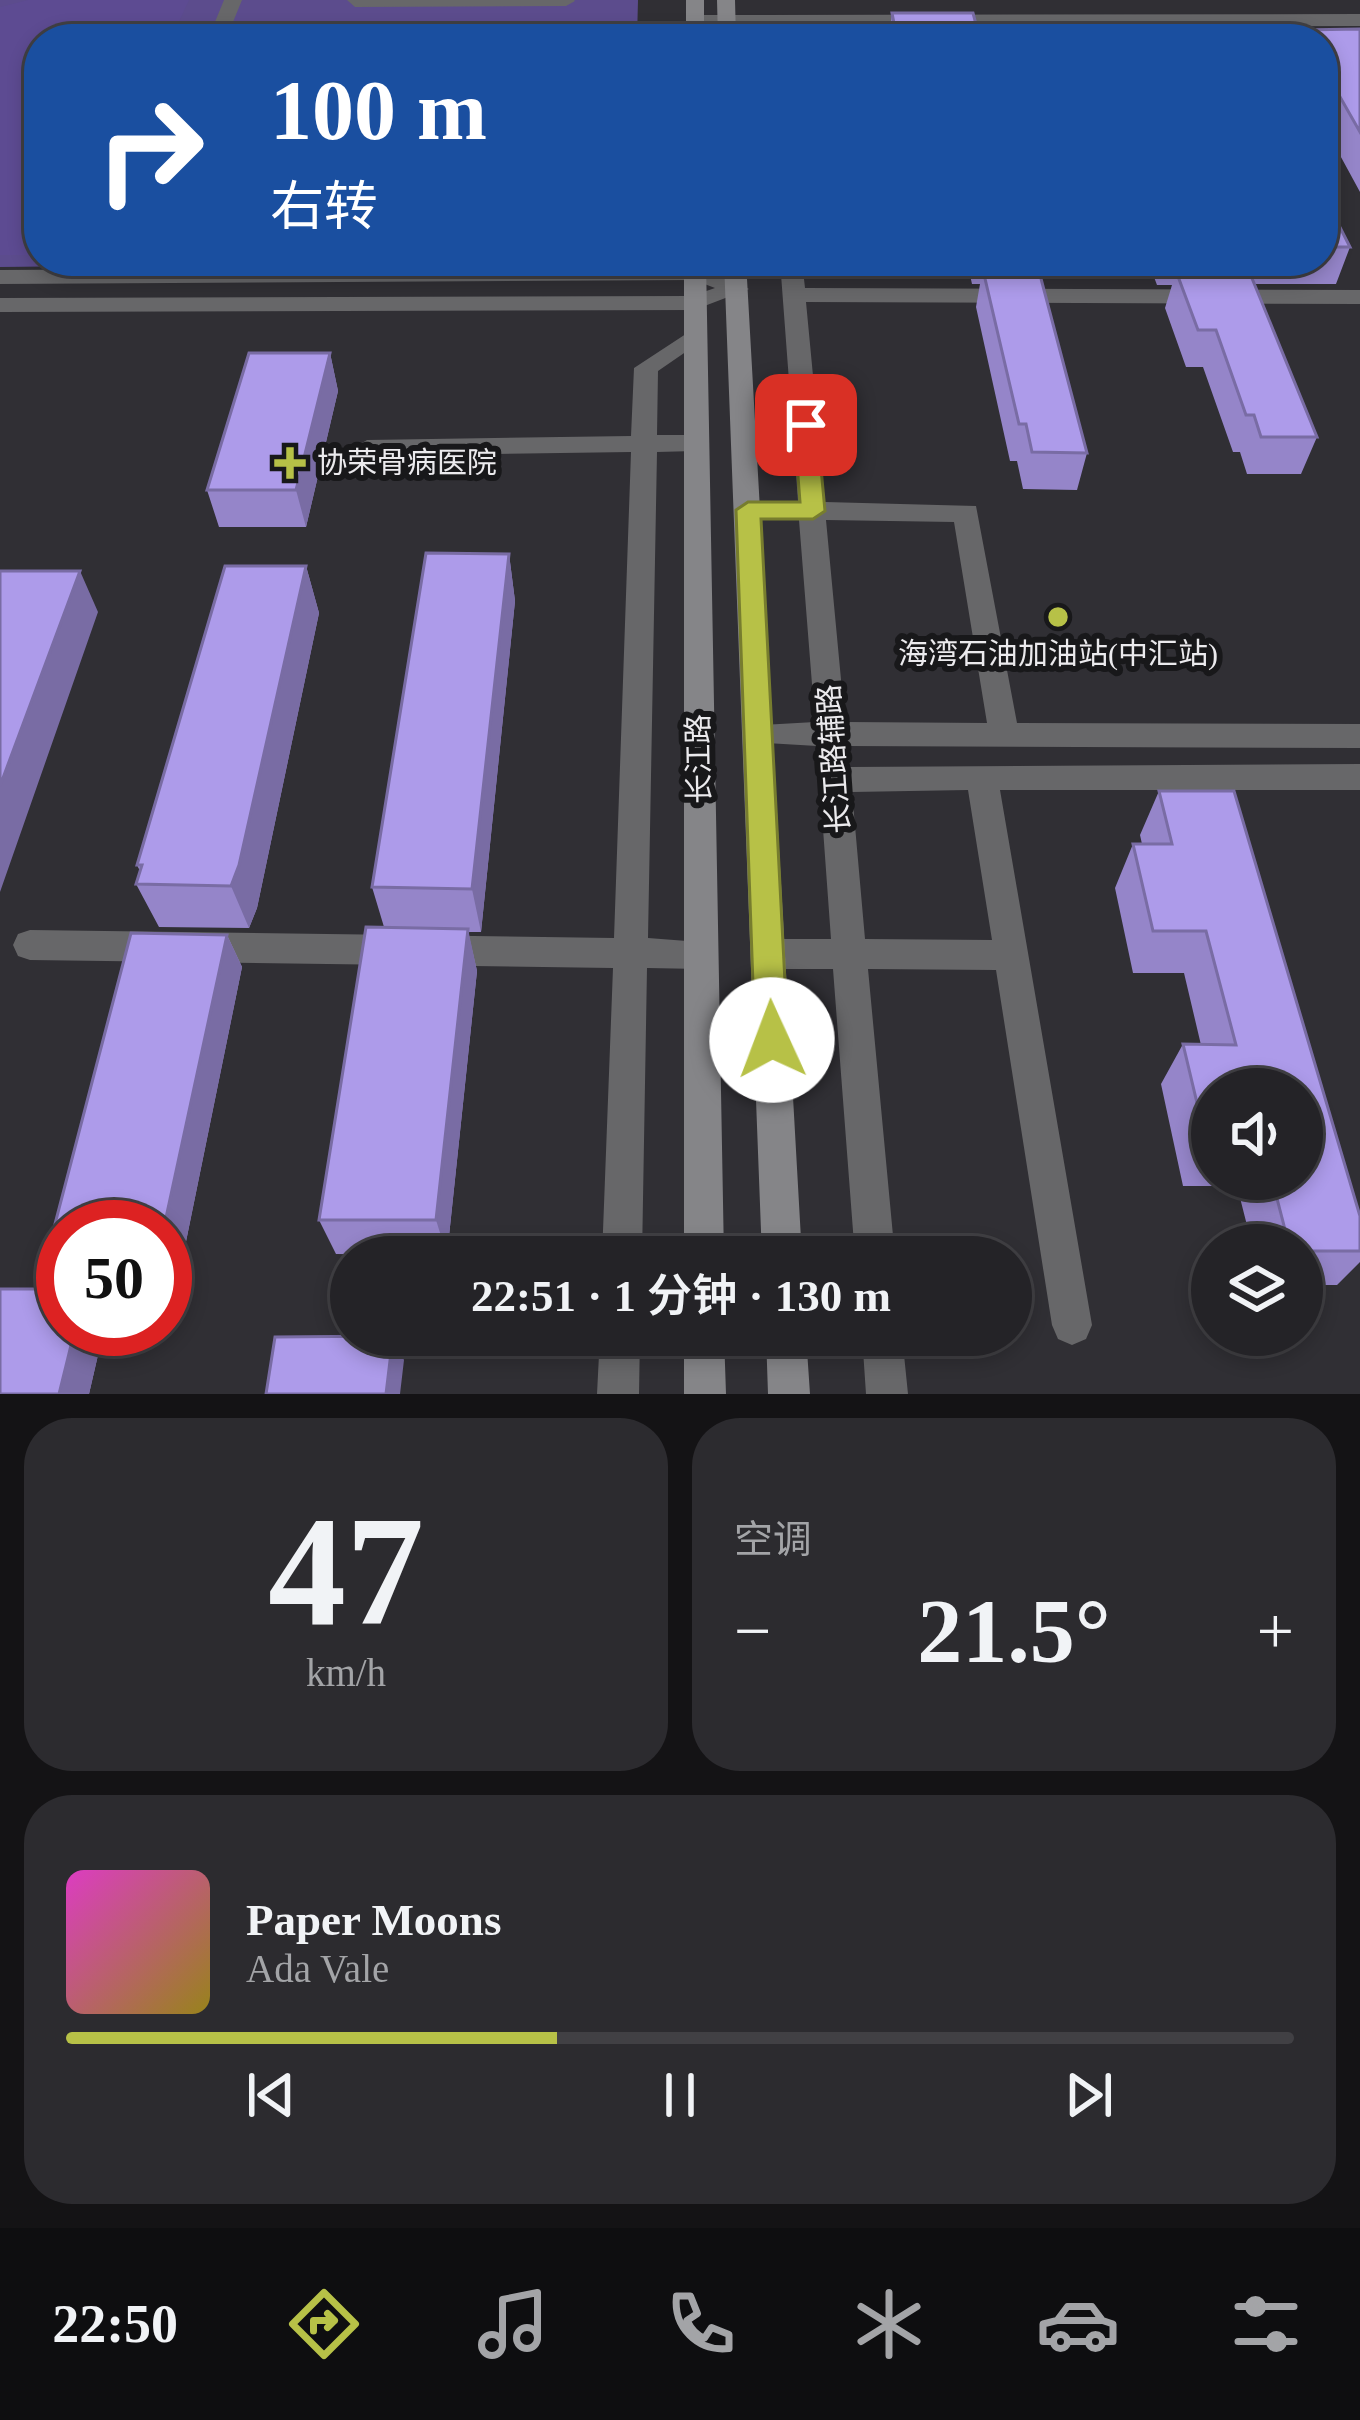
<!DOCTYPE html>
<html lang="zh">
<head>
<meta charset="utf-8">
<style>
  :root { --surface:#242327; --page:#2c2b2f; --text:#f1f3f6; --muted:#a3a4a7; --line:#414044; --accent:#b7c147 }
  body { margin:0; font-family:"Times New Roman","Noto Sans SC",serif; background:var(--page); color:var(--text); height:100vh; display:flex; flex-direction:column; font-size:45px; white-space:nowrap }
  * { box-sizing:border-box; margin:0 }
  p { font-size:39px; color:var(--muted) }
  .icon { flex:none; width:66px; height:66px; fill:none; stroke:currentColor; stroke-width:2; stroke-linecap:round; stroke-linejoin:round }
  .map { position:relative; height:1394px; overflow:hidden }
  .sheet { display:flex; flex-direction:column; gap:24px; padding:24px; background:#141315; flex:1 }
  .sheet>* { flex:none }
  .banner { position:absolute; left:24px; top:24px; width:1314px; height:252px; border-radius:48px; box-shadow:0 6px 18px #0003,0 0 0 3px var(--line); background:#1a4fa0; color:#fff; overflow:hidden }
  .buttons { position:absolute; left:1191px; top:1068px; display:grid; gap:24px }
  .buttons a { display:grid; place-items:center; width:132px; height:132px; border-radius:50%; background:var(--surface); box-shadow:0 6px 18px #0003,0 0 0 3px var(--line); font-size:60px }
  .speed { position:absolute; left:36px; top:1200px; display:flex; gap:24px; font-size:60px; font-weight:700; text-align:center }
  .speed>* { display:grid; place-content:center; width:156px; height:156px; border-radius:50%; background:var(--surface); box-shadow:0 6px 18px #0003,0 0 0 3px var(--line); line-height:1 }
  .speed .limit { border:18px solid #d22; background:#fff; color:#111 }
  .pin { position:absolute; display:grid; place-items:center; width:102px; height:102px; color:#fff; margin:-51px; border-radius:24px; box-shadow:0 6px 18px #0006 }
  .me { position:absolute; width:132px; margin:-66px; rotate:358deg; stroke-linejoin:round; filter:drop-shadow(0 0 9px #0008) }
  .turn { display:flex; align-items:center; gap:42px; height:252px; padding:0 48px; font-size:54px }
  .turn .icon { width:156px; height:156px; stroke-width:2.5 }
  .turn b { display:block; font-size:84px; line-height:102px }
  .big { font-size:90px; font-weight:600; line-height:1.1 }
  .sheet .widget { flex:1; display:flex; flex-direction:column; justify-content:center; gap:18px; min-width:0; padding:0 42px; border-radius:48px; background:var(--page) }
  .sheet .dial { align-items:center; gap:0 }
  .dial b { font-size:156px; line-height:1 }
  .song { display:flex; align-items:center; gap:36px }
  .cover { width:144px; height:144px; border-radius:18px; background:linear-gradient(135deg,hsl(310 70% 55%),hsl(50 70% 35%)) }
  .played { height:12px; border-radius:6px; background:linear-gradient(90deg,var(--accent) 40%,var(--line) 40%) }
  .keys { display:flex; justify-content:space-around; direction:ltr }
  .heat { display:flex; justify-content:space-between; align-items:center; font-size:66px; direction:ltr }
  .sheet .tiles { flex:1; display:grid; gap:24px; grid-template-columns:1fr 1fr }
  .widget:last-child { grid-column:span 2 }
  .trip { position:absolute; left:330px; top:1236px; width:702px; height:120px; border-radius:60px; background:var(--surface); box-shadow:0 6px 18px #0003,0 0 0 3px var(--line); font-weight:600; line-height:120px; text-align:center }
  .tabs { display:flex; height:192px; justify-content:space-around; align-items:center; background:#0e0e10; color:var(--muted) }
  .tabs .icon { width:84px; height:84px }
  .tabs .current { color:var(--accent) }
  .tabs b { font-size:54px; color:var(--text) }
  .map>svg:first-child { display:block }
  .green { fill:#5c4c8d }
  .forest { fill:#5d4b92 }
  .lines { fill:none; stroke-linecap:round; stroke-linejoin:round }
  .minor { fill:#676769; fill-rule:evenodd }
  .tertiary { fill:#676769; fill-rule:evenodd }
  .secondary { fill:#858588; fill-rule:evenodd }
  .wall { fill:#9585c9; fill-rule:evenodd }
  .shaded-wall { fill:#796ca4 }
  .building { fill:#ad9bea; stroke:#796ca4; stroke-width:3 }
  .route { fill:#b7c147; stroke:#777d2e; stroke-width:3 }
  .poi-dot { fill:#b7c147; stroke:#18181a; stroke-width:4.5 }
  .labels { text-anchor:middle; stroke-width:12; stroke-linejoin:round; paint-order:stroke }
  .poi-label { font-size:30px; fill:#ebeaed; stroke:#18181a; text-anchor:start }
  .street-label { font-size:30px; fill:#ebeaed; stroke:#18181a }
</style>
</head>
<body>
<div class="map">
<svg width="1360" height="1394" viewBox="0 0 1360 1394">
  <rect width="100%" height="100%" fill="#302f34"/>
  <path class="green" d="M0 0H638L637 39H39V261H583L0 267Z"/>
  <path class="forest" d="M28 0H189L171 39H39V255H0V7Z"/>
  <g class="lines">
    <path class="minor" d="M224 0H242L226 39H208Z
      M347 0H574L575 1 566 6 355 7Z
      M562 29 571 35 569 39 335 36 344 30Z
      M780 261H802L805 288 1360 290V304L806 302 825 502 976 506 1017 723 1360 724V748L847 746 849 767 1360 764V790H1000L1092 1325 1086 1339 1072 1345 1058 1339 1052 1325 996 970 868 969 895 1257H855L833 969H768L756 965 751 954 756 943 768 939H831L817 746 747 742 743 734 747 726 815 722 799 520 748 519 735 510 748 501H798ZM826 520 954 522 987 723 845 722ZM968 790 992 940 865 939 852 792Z
      M695 328 707 335 703 340 658 371 657 435H695L708 443 695 451 657 452 648 938 713 943 718 954 713 965 701 969 647 968 642 1257H602L613 968 30 960 18 956 13 945 18 934 30 930 614 938 631 452 367 456 354 448 367 440 631 436 634 368Z
      M600 1335H640L639 1394H597Z
      M862 1335H902L908 1394H866Z"/>
    <path class="tertiary" d="M1360 14V26L695 27 686 21 695 15Z
      M697 266 749 289 694 310 0 312V298L692 296 715 288 694 280 0 284V270Z"/>
    <path class="secondary" d="M686 0H704V39H686Z
      M717 0H735L736 39H718Z
      M684 261H706L724 1257H684Z
      M724 261H746L802 1257H762Z
      M684 1335H724L726 1394H684Z
      M766 1335H806L810 1394H768Z"/>
  </g>
  <path class="wall" d="M892 13 980 39H889Z
    M1360 29V192L1323 124V39H1299L1302 30Z
    M1323 194 1350 247 1336 284H1254L1317 437 1301 474H1247L1240 452H1233L1203 367H1186L1165 308 1172 285H1157L1148 261H1323Z
    M926 261H1030L1028 271 1087 453 1077 490 1023 489 1017 461H1010L976 307 980 284H972L970 275H928Z
    M330 353 338 391 306 527H219L207 490Z
    M509 554 515 601 481 932H468L477 971 447 1255 336 1254 319 1220 384 927 372 887Z
    M306 566 319 613 257 908 249 928 159 927 136 884 140 871 137 865Z
    M1159 791 1360 1216V1262L1337 1285H1302V1245H1252L1237 1186H1183L1161 1084 1183 1044 1201 1045 1184 973H1133L1115 888 1133 844H1142L1140 835ZM1212 1089 1302 1179H1212Z
    M131 933 227 935 242 967 180 1271H165V1227H63V1329H104L89 1394H0V1289H38Z"/>
  <path class="shaded-wall" d="M330 353 338 391 306 527 296 490Z
    M509 554 515 601 481 932 472 889Z
    M306 566 319 613 257 908 249 928 231 886Z
    M80 571 98 612 0 892V786Z
    M468 929 477 971 447 1255 436 1220Z
    M227 935 242 967 180 1271 165 1251V1227Z
    M75 1329H104L89 1394H59Z
    M393 1336 404 1360 400 1394H386Z"/>
  <path class="building" d="M892 13H973L980 39H897Z
    M1360 29V132L1323 67V39H1307L1302 30Z
    M1087 30H1239L1243 39H1090Z
    M1323 194 1350 247H1323Z
    M983 270 1039 271 1087 453 1032 452 1026 424H1019Z
    M1176 271H1249L1317 437H1261L1254 415H1246L1216 330H1198Z
    M249 353H330L296 490H207Z
    M426 553 509 554 472 889 372 887Z
    M225 566H306L239 865 231 886 136 884 142 865H137Z
    M0 571H80L0 786Z
    M1159 791H1234L1360 1216V1251H1302V1245H1289L1272 1179H1302V1089H1212V1149H1208L1183 1044 1236 1045 1206 931H1153L1133 844H1172Z
    M366 927 468 929 436 1220H319Z
    M131 933 227 935 164 1227H63V1329H75L59 1394H0V1289H38Z
    M393 1336 386 1394H266L275 1337Z"/>
  <path class="route" d="M806 417 817 425 825 511 813 519H761L788 1040 783 1051 772 1055 760 1051 755 1040 736 510 748 502H800L794 425Z"/>
  <g class="poi-dot">
    <path d="M284 445h12v12h12v12h-12v12h-12v-12h-12v-12h12z"/>
    <circle cx="1058" cy="617" r="12"/>
  </g>
  <g class="labels">
    <g class="poi-label">
      <text x="317" y="473">协荣骨病医院</text>
      <text x="1058" y="664" text-anchor="middle">海湾石油加油站(中汇站)</text>
    </g>
    <g class="street-label">
      <text transform="translate(699 759) rotate(-91)" y="10">长江路</text>
      <text transform="translate(834 759) rotate(-94)" y="10">长江路辅路</text>
    </g>
  </g>
</svg>
<div class="buttons">
<a><svg class="icon" aria-label="sound" viewBox="0 0 24 24"><path d="M4 9h4l5-4v14l-5-4H4zM17 9q2 3 0 6"/></svg></a>
<a><svg class="icon" aria-label="layers" viewBox="0 0 24 24"><path d="M12 4l9 5-9 5-9-5zM3 14l9 5 9-5"/></svg></a>
</div>
<div class="speed"><div class="limit">50</div></div>
<div class="pin" style="left:806px;top:425px;background:#d93025"><svg class="icon" aria-label="arrive" viewBox="0 0 24 24"><path d="M6 21V4h12l-3 4 3 4H6"/></svg></div>
<svg class="me" style="left:772px;top:1040px" viewBox="-20 -20 40 40"><circle r="19" fill="#fff"/><path d="M0-13L10 11 0 6-10 11z" fill="#b7c147"/></svg>
<div class="trip">22:51 · 1 分钟 · 130 m</div>
<div class="banner">
<div class="turn"><svg class="icon" aria-label="right" viewBox="0 0 24 24"><path d="M7 20v-9h11M14 6l5 5-5 5"/></svg><div><b>100 m</b>右转</div></div>
</div>
</div>
<section class="sheet">
<div class="tiles">
<div class="widget dial"><b>47</b><p>km/h</p></div>
<div class="widget"><p>空调</p>
<div class="heat"><a>−</a><b class="big">21.5°</b><a>+</a></div>
</div>
<div class="widget">
<div class="song"><i class="cover"></i><div><b>Paper Moons</b><p>Ada Vale</p></div></div>
<div class="played"></div>
<div class="keys"><svg class="icon" aria-label="previous" viewBox="0 0 24 24"><path d="M18 5L8 12l10 7zM5 5v14"/></svg><svg class="icon" aria-label="pause" viewBox="0 0 24 24"><path d="M8 5v14M16 5v14"/></svg><svg class="icon" aria-label="next" viewBox="0 0 24 24"><path d="M6 5l10 7-10 7zM19 5v14"/></svg></div>
</div>
</div>
</section>
<nav class="tabs">
<b>22:50</b>
<svg class="icon current" aria-label="directions" viewBox="0 0 24 24"><path d="M12 3l9 9-9 9-9-9zM9 14v-3h6M13 9l2 2-2 2"/></svg>
<svg class="icon" aria-label="music" viewBox="0 0 24 24"><path d="M9 18V5l10-2v13"/><circle cx="6" cy="18" r="3"/><circle cx="16" cy="16" r="3"/></svg>
<svg class="icon" aria-label="phone" viewBox="0 0 24 24"><path d="M5 4h4l2 5-3 2q2 4 5 5l2-3 5 2v4C11 20 4 13 5 4z"/></svg>
<svg class="icon" aria-label="climate" viewBox="0 0 24 24"><path d="M12 3v18M4 7l16 10M4 17L20 7"/></svg>
<svg class="icon" aria-label="car" viewBox="0 0 24 24"><path d="M5 17H2v-5l4-1 3-4h7l3 4 3 1v5h-3M9 17h6M6 11h13"/><circle cx="7" cy="17" r="2"/><circle cx="17" cy="17" r="2"/></svg>
<svg class="icon" aria-label="filters" viewBox="0 0 24 24"><path d="M4 7h16M4 17h16"/><circle cx="9" cy="7" r="2"/><circle cx="15" cy="17" r="2"/></svg>
</nav>
</body>
</html>
